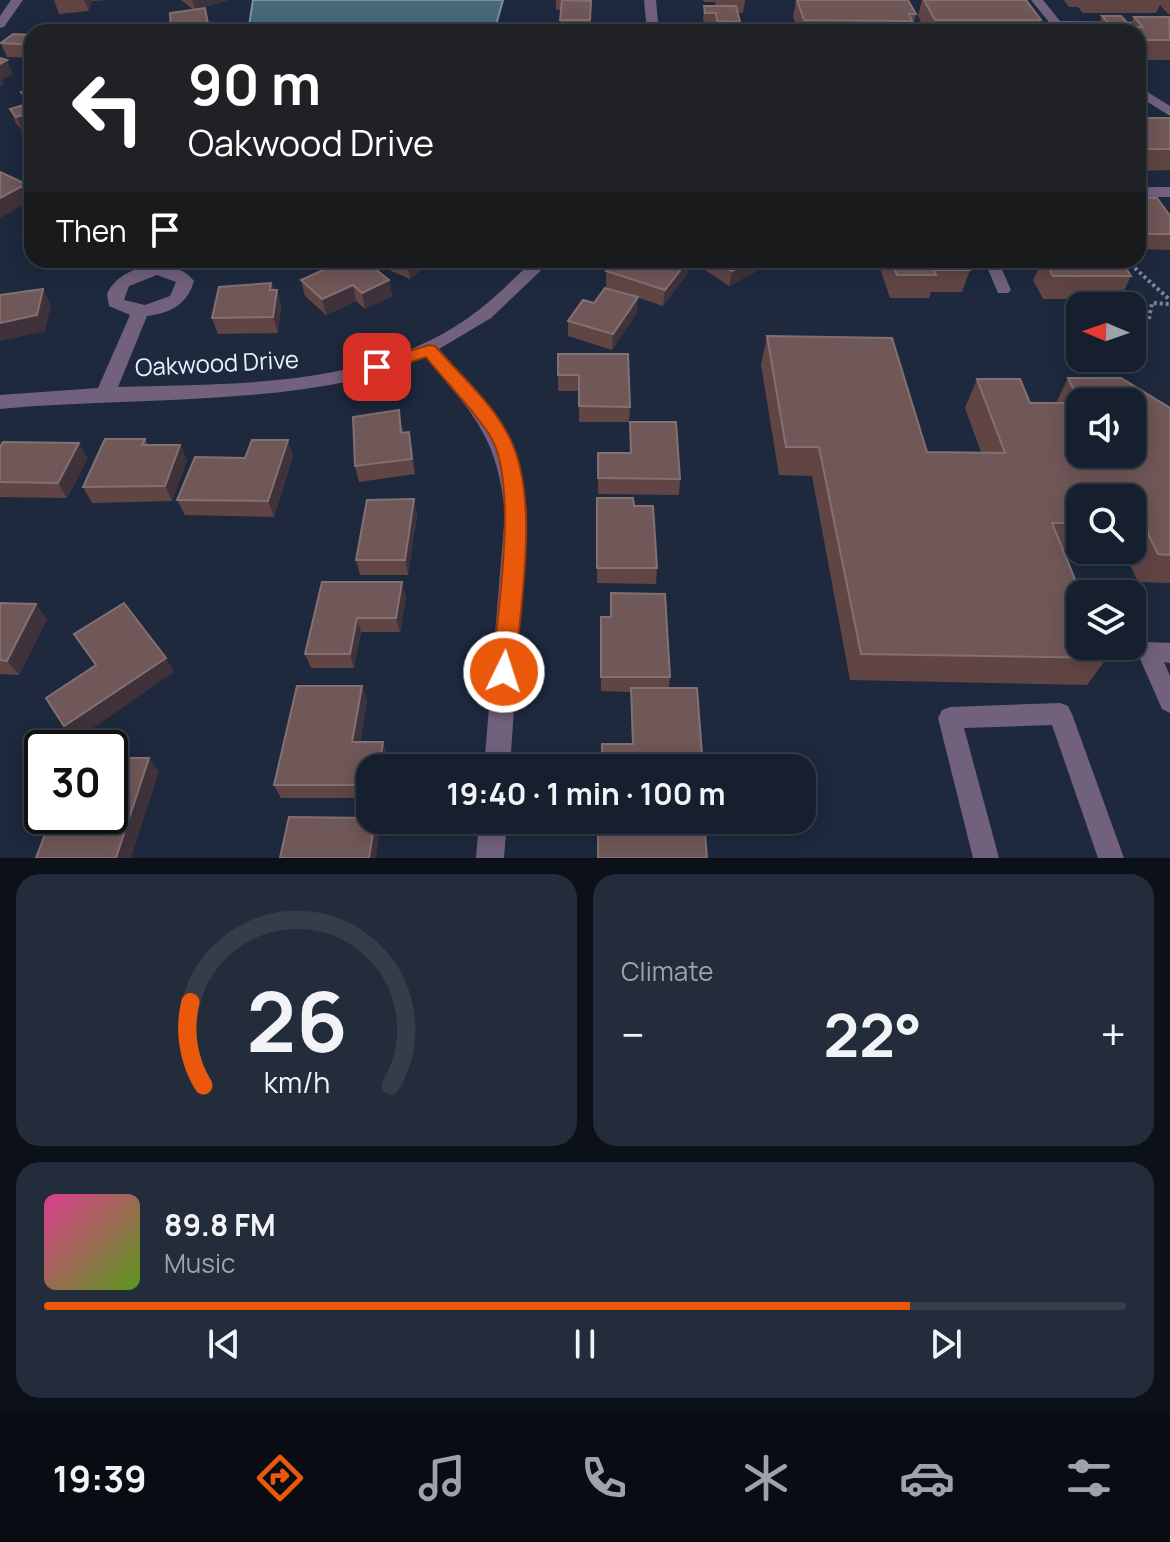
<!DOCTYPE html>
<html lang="en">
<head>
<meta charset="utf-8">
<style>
  :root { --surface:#161f2e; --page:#232c3a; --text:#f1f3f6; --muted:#9ea2aa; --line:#353d4a; --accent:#ea580c }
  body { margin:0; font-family:Manrope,sans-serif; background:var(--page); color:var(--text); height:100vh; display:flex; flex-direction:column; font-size:30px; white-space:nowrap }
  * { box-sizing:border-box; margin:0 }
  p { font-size:26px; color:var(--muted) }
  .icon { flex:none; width:44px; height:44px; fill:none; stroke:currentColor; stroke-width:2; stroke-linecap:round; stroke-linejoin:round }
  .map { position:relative; height:858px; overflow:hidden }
  .side { display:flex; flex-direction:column; gap:16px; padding:16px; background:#0c1119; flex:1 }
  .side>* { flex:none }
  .top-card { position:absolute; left:24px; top:24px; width:1122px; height:244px; border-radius:24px; box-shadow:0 4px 20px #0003,0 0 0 2px var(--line); background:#202124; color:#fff; overflow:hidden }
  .needle { width:52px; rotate:272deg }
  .controls { position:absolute; left:1066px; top:292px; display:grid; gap:16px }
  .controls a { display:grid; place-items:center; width:80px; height:80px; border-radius:16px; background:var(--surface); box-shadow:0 4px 20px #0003,0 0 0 2px var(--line); font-size:40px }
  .speed { position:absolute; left:24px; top:730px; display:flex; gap:16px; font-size:40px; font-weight:700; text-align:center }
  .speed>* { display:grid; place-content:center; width:104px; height:104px; border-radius:50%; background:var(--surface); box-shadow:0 4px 20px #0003,0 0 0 2px var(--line); line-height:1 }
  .speed .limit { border:4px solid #111; border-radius:12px; background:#fff; color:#111 }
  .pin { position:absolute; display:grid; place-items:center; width:68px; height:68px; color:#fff; margin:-34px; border-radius:16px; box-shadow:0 4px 12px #0006 }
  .me { position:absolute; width:88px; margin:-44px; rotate:4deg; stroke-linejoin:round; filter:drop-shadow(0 0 6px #0008) }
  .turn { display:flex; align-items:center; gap:28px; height:168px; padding:0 32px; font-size:36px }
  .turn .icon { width:104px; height:104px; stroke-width:2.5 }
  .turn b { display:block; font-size:56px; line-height:68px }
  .then { display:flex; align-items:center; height:76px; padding:0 32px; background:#0003; gap:16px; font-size:30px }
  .big { font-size:60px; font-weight:700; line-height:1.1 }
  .side .tile { flex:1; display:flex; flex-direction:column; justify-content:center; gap:12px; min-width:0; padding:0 28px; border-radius:24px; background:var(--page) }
  .side .dial { align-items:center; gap:0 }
  .dial svg { height:208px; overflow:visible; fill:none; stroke:var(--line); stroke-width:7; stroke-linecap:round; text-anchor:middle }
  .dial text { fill:var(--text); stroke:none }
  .song { display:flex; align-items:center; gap:24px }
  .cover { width:96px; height:96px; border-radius:12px; background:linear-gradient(135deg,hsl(330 70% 55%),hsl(90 70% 35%)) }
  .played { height:8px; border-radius:4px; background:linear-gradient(90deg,var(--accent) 80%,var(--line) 80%) }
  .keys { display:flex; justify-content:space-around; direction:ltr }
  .heat { display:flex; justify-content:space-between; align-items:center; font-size:44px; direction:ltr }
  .side .tiles { flex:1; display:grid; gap:16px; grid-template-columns:1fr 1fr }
  .tile:last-child { grid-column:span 2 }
  .trip { position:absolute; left:356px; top:754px; width:460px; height:80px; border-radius:24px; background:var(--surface); box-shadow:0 4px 20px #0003,0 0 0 2px var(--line); font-weight:700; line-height:80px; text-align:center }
  .tab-bar { display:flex; height:128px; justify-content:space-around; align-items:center; background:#090c12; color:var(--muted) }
  .tab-bar .icon { width:56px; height:56px }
  .tab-bar .selected { color:var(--accent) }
  .tab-bar b { font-size:36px; color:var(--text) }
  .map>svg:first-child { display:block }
  .water { fill:#496978; stroke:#7992a0; stroke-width:2 }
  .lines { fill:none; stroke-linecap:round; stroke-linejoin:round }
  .path { stroke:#7e8797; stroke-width:4; stroke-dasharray:3 3; stroke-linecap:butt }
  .lane { fill:#71617d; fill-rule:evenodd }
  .street { fill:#71617d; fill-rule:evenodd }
  .wall { fill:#614545; fill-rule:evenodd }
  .shaded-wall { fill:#40323a }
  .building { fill:#705758; stroke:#837072; stroke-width:2 }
  .route { fill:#ea580c; stroke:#983908; stroke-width:2 }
  .labels { text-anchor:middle; stroke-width:8; stroke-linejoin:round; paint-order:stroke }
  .street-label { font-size:24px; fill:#eaf1fc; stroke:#1e293e }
</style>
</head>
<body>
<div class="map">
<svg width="1170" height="858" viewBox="0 0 1170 858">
  <rect width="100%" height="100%" fill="#1e293e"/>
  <path class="water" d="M253 0H503L494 32H248Z"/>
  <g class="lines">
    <path class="path" d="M1126 260 1170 300
      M1149 319 1152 303 1170 304"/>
    <path class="lane" d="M1056 21 1170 22V28L1052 26 1051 24Z
      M984 260H998L1011 290 1008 293H998Z
      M1148 642 1170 643V663L1164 662 1170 676V713L1162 709 1137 652 1140 645Z
      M1060 703 1068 706 1072 714 1124 858H1098L1052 725 964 728 999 858H973L938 718 942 710 950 707Z"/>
    <path class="street" d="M11 0H23L4 27 0 28V16Z
      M644 0H656L659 32H647Z
      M1031 0H1043L1069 32H1057Z
      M1138 86 1170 106V116L1138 96Z
      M1138 187H1170V197H1138Z
      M534 260H552L491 318 439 349C487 404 518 438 527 513L510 768H484L505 513C498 437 472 412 425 357 402 365 378 375 355 380 238 405 118 398 0 409V395L98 388 130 315 109 306 107 294C120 264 174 254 194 281 187 305 170 313 147 316L118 387C239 383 379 389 480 309 499 294 516 276 534 260ZM157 275 176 282 170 296 145 305 124 300 129 286Z
      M479 820H507L504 858H476Z"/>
  </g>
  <path class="wall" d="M54 0H108L92 1 89 11 59 14Z
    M181 0H228L198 9 205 8 211 32H159L171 30 194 10Z
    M556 0 591 1 590 32H548L560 25 561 10H556Z
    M703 0H745L743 13H738L740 22 739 28 766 32H707V28H715V26H704L703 19 704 6H716L715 2H704Z
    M796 0H908L916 14 912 32H798L793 16Z
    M922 0H1026L1041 20 1037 32H926L918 16Z
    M1064 0H1170V14H1168L1160 5 1156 13H1083L1078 7H1069Z
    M1102 16 1130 26 1134 17 1170 18V60H1138V32H1096Z
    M32 35V58L7 57 1 43Z
    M32 89V128L23 131 16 123 10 109 26 104 21 92Z
    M1138 118H1170V170L1138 171Z
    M1138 198 1170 216V250L1138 249Z
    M32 236V257L23 240Z
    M37 260H72L53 270Z
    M381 260H434L410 279 382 267Z
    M703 260H774L773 262 729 286 702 268Z
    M877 260H966L970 270 962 292H931L929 298H890Z
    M1020 260H1121L1131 276 1120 299H1043L1033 280 1038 270H1026Z
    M642 264 689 272 663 306 606 287V271Z
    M301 280H389L392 296 365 309 356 301 326 315 305 296Z
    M271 283 274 290H277L281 305 278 333 218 334 212 318Z
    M594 303 637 313 612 350 568 336V321Z
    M767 336 927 452H981L965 408 977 379 1030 403H1056L1068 378 1170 408V583L1138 582 1124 552 1064 551 1107 658 1087 685 850 680 812 476 779 475 761 365ZM1080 498H1132V550H1080Z
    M558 354 630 407 629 422H579V391H558Z
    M630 422 680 479 679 495 598 494V453H630Z
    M402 426 403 433 412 448 415 474 359 482 355 466Z
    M145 439 148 445H180L187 460 172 501 92 503 83 487Z
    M0 447 88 458 67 498 0 497Z
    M293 456 274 517 185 515 177 500 245 458Z
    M597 498 634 506 657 568 656 584 597 583Z
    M414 499 417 515 408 575H360L356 560Z
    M322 582 406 597 400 632H361L354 668H311L305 654Z
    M611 593 670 677 669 688 703 768 632 744 631 692 601 691V617H611Z
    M0 603 47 619 19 675 0 674Z
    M362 686 367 700 360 742 388 756 386 768H370V798H281L274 785Z"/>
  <path class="shaded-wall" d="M84 0H92L89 11Z
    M192 0H228L195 10Z
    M205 8 211 32H184Z
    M70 26 73 32H63Z
    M7 60 13 74 2 80 4 84 0 87V64Z
    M32 112V128L23 131 16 117Z
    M26 184 32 196V200L0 218V198Z
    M48 260H72L53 270Z
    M412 260H434L410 279 407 263Z
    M688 260H690L689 272 663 306 665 290Z
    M752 260H774L773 262 729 286 732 271Z
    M389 280 392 296 365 309 362 293Z
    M271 283 276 298 277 290 281 305 278 333 273 317 270 290Z
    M353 285 356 301 326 315 322 299Z
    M43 289 51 305 45 331 0 341V323Z
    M638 297 637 313 612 350 613 334Z
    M409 432 412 448 415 474 412 459Z
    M288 440 293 456 274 517 268 501Z
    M79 443 88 458 67 498 58 483Z
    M180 445 187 460 172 501 165 486Z
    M414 499 417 515 408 575 405 560Z
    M402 582 406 597 400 632 396 618Z
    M36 604 47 619 19 675 7 661Z
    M357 618 361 632 354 668 350 654Z
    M166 658 174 672 76 740 64 726Z
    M362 686 367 700 357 756 352 742Z
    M383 742 388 756 386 768H379Z
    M149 758 159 772 131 858H116Z
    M375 820H376L380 830 376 858H369Z"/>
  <path class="building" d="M562 0 591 1 590 20H560Z
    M797 0H908L916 14H909L912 21 804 20Z
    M924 0H1026L1041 20H935Z
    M704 6H736L740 22 717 21 716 13H705Z
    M205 8 209 29 184 32H159L171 30 170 13Z
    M1102 16H1121L1131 27H1143L1134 17H1169L1170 40H1138V32H1116Z
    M45 24 70 26 63 32H36Z
    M549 25 586 26V32H548Z
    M707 28H764L766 32H708Z
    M13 34 32 35V45L1 43Z
    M0 58 7 60 0 64Z
    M32 89V112L16 117 10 109 30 103 21 92Z
    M1138 118H1170V149H1138Z
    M0 172 26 184 0 198Z
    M1138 198H1157L1170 216V234H1138Z
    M32 236V246L23 240Z
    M345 260H364L389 280 362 293 353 285 322 299 301 280Z
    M399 260H412L407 263Z
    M616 260H630L642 264 645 260H688L665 290 606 271Z
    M715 260H752L732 271Z
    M891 260H966L970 270H934L936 275H897Z
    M1044 260H1121L1131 276H1053Z
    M271 283 270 290H277L273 317 212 318 219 287Z
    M605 288 638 297 613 334 568 321 583 300 594 303Z
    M43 289 37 315 0 323V295Z
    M767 336 892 338 927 452 1005 453 977 379H1020L1030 403H1080V454H1132V402L1080 403 1068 378H1121L1170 408V555L1158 554 1143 524H1132V498H1080V523H1052L1081 594H1080V646H1102L1107 658 861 654 819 447H786Z
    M558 354H628L630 407 579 406V375H558Z
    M399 410 401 433 409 432 412 459 355 466 353 417Z
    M630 422H676L680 479 598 478V453H631Z
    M105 439H145L142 445H180L165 486 83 487Z
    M252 440H288L268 501 177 500 195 457 245 458Z
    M3 442 79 443 58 483 0 482V447Z
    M597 498H633L634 506H653L657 568H597Z
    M414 499 405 560H356L367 500Z
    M322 582H402L396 618H357L350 654H305Z
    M611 593 665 594 670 677H601V617H611Z
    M0 603 36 604 7 661 0 660Z
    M124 603 166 658 64 726 46 698 96 665 74 634Z
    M297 686H362L352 742H383L379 768H370V785H274Z
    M631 688H697L703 768H602V744H633Z
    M110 758H149L116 858H36L52 816H110Z
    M289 817 370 818V820H375L369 858H280Z
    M598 820H704L707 858H598Z"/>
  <path class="route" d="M429 345 435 346C458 373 489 400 506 431 542 492 520 603 515 672L512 680 504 683 496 680 492 672C497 615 520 481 489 434 471 407 446 382 426 357L377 373 369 367 371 363Z"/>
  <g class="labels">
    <g class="street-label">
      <text transform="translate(217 364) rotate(-3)" y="8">Oakwood Drive</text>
    </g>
  </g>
</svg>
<div class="controls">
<a><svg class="needle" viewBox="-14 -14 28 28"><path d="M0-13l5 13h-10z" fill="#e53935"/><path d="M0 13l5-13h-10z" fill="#9ea2aa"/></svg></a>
<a><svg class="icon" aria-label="sound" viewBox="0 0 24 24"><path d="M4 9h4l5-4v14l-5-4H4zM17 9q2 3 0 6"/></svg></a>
<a><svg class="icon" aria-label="search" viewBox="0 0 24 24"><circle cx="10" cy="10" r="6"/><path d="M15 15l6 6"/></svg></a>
<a><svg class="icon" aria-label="layers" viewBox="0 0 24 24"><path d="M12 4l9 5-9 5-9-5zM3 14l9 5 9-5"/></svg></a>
</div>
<div class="speed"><div class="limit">30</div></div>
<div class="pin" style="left:377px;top:367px;background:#d93025"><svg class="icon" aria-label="arrive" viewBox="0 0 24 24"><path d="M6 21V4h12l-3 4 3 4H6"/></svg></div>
<svg class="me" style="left:504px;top:672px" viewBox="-20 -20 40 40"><circle r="17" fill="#ea580c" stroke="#fff" stroke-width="3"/><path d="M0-11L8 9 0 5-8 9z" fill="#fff"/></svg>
<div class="trip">19:40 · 1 min · 100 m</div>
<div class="top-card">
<div class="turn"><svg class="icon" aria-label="left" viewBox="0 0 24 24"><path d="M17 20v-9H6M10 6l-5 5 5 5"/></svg><div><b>90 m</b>Oakwood Drive</div></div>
<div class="then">Then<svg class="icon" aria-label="arrive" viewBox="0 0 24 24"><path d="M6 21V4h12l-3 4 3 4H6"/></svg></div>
</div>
</div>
<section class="side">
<div class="tiles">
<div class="tile dial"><svg viewBox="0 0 100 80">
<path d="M14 69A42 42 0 1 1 86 69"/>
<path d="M14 69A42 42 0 0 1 9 37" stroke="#ea580c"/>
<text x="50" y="56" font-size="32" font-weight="700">26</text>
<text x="50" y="72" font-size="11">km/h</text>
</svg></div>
<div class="tile"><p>Climate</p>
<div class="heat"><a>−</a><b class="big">22°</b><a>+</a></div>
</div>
<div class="tile">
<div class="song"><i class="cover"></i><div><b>89.8 FM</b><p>Music</p></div></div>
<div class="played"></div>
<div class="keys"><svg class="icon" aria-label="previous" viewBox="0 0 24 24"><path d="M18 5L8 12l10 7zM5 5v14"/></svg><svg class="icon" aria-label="pause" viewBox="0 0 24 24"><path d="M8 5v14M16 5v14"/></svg><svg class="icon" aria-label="next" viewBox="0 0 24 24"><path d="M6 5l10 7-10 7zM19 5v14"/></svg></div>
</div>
</div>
</section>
<nav class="tab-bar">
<b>19:39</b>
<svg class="icon selected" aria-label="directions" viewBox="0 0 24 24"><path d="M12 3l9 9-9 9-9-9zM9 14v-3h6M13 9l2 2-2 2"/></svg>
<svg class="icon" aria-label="music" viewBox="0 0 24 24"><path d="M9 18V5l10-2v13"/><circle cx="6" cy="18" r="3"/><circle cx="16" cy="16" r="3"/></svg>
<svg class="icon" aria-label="phone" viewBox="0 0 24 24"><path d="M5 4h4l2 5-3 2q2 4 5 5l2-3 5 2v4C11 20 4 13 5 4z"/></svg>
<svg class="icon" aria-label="climate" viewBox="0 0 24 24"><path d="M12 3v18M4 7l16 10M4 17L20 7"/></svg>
<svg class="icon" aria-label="car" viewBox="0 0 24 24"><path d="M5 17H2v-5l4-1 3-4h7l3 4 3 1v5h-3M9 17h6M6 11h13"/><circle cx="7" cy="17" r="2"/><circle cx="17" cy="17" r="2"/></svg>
<svg class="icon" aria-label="filters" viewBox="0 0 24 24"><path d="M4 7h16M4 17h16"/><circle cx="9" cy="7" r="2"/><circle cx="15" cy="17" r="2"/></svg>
</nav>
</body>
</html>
